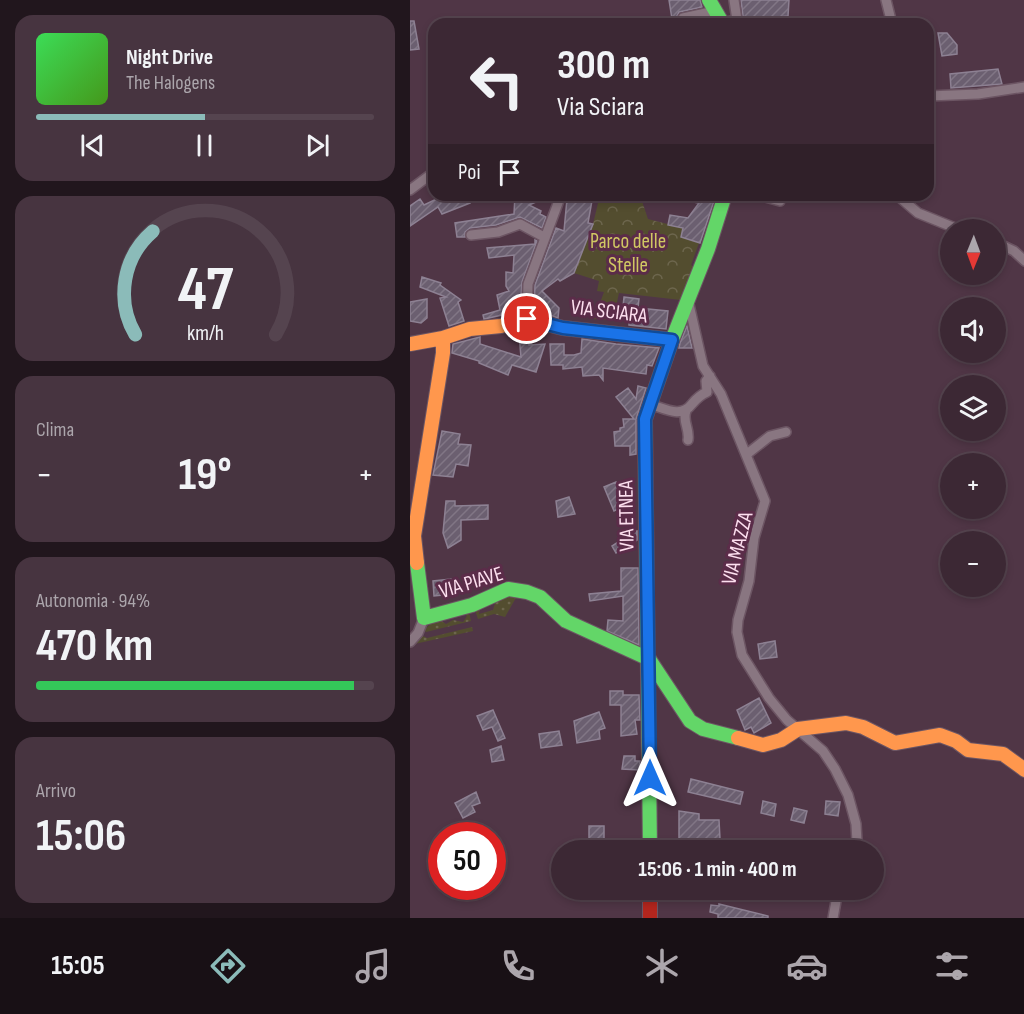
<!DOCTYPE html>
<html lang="it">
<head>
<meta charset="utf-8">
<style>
  :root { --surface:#3c2834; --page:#473440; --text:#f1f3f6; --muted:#aca6ac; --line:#55444f; --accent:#8bbbb9 }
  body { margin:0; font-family:"Sofia Sans Condensed",sans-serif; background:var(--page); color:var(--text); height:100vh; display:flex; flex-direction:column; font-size:22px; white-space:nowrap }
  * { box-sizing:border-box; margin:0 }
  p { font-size:20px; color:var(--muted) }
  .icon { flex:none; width:33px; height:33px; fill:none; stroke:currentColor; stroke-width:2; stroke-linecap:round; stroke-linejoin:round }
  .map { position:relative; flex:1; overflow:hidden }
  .side { display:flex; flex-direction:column; gap:15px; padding:15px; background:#21161d; width:410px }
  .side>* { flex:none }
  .banner { position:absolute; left:18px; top:18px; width:506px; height:183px; border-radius:18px; box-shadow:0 3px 9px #0003,0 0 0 2px var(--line); background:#3c2834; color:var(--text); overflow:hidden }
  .needle { width:39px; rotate:181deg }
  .controls { position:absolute; left:530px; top:219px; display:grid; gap:12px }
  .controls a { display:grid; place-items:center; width:66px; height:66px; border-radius:50%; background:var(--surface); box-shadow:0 3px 9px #0003,0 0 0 2px var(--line); font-size:30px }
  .speed { position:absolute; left:18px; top:822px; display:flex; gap:12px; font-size:30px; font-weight:700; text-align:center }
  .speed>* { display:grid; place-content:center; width:78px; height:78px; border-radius:50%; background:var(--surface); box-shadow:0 3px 9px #0003,0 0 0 2px var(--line); line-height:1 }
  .speed .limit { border:9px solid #d22; background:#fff; color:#111 }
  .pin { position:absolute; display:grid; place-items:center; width:51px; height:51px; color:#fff; margin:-26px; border:3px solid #fff; border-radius:50%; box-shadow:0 2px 6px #0007 }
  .me { position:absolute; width:66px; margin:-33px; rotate:0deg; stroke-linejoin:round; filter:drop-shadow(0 0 4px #0008) }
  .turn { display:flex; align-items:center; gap:21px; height:126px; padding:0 30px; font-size:27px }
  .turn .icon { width:78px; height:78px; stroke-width:2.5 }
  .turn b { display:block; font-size:42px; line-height:51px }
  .then { display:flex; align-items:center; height:57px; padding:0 30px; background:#0003; gap:12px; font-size:22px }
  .big { font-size:45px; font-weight:700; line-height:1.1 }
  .side .card { flex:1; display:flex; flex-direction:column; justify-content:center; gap:9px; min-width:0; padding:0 21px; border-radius:18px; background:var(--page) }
  .side .dial { align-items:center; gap:0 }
  .dial svg { height:156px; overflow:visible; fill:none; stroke:var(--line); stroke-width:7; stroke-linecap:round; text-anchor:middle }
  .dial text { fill:var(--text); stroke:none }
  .song { display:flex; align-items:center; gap:18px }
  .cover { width:72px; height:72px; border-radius:9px; background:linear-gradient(135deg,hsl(130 70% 55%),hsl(100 70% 35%)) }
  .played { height:6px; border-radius:3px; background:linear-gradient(90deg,var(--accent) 50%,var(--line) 50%) }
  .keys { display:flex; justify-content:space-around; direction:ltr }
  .heat { display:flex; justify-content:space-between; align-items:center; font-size:33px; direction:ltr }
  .charge { height:9px; border-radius:4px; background:linear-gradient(90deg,#34c759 94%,var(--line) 0) }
  .trip { position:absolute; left:141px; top:840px; width:333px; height:60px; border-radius:30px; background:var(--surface); box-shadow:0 3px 9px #0003,0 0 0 2px var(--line); font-weight:700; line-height:60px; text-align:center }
  .tabs { display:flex; height:96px; justify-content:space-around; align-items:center; background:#181015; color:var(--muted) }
  .tabs .icon { width:42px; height:42px }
  .tabs .current { color:var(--accent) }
  .tabs b { font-size:27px; color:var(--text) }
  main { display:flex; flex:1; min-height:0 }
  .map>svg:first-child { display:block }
  .forest { fill:url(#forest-crowns) }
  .garden { fill:url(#garden-dots) }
  .building { fill:url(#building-hatch); stroke:#8d8193; stroke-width:1.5 }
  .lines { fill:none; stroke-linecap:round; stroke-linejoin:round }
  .street-casing { stroke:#6c5563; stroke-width:12 }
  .fast-casing { stroke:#6c5563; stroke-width:16 }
  .slow-casing { stroke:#6c5563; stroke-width:16 }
  .jam-casing { stroke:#6c5563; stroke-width:16 }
  .street { stroke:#897681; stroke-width:9 }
  .fast { stroke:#63d668; stroke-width:14 }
  .slow { stroke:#ff974d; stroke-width:14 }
  .jam { stroke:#b3261e; stroke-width:14 }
  .route-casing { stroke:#114b97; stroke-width:15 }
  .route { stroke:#1a73e8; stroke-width:10 }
  .labels { text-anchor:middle; stroke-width:6; stroke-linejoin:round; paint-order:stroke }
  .park-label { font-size:21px; fill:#d0c763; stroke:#5b2c49 }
  .street-label { font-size:21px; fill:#fddfef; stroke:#5b2c49 }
</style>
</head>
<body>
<main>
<section class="side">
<div class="card">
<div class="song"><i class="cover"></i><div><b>Night Drive</b><p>The Halogens</p></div></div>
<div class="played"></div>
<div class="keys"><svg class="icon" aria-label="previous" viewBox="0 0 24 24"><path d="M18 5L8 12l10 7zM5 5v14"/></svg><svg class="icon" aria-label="pause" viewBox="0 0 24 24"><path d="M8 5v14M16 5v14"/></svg><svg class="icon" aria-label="next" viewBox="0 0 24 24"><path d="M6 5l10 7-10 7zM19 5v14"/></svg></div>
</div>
<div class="card dial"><svg viewBox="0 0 100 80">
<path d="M14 69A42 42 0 1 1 86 69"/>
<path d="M14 69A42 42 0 0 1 23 16" stroke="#8bbbb9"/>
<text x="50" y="56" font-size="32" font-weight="700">47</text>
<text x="50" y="72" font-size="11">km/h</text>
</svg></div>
<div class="card"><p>Clima</p>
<div class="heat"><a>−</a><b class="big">19°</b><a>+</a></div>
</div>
<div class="card"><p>Autonomia · 94%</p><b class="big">470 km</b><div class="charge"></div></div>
<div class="card"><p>Arrivo</p><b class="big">15:06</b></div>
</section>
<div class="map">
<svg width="615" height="918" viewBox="0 0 615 918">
  <defs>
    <pattern id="forest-crowns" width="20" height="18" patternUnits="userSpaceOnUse" patternTransform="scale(1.5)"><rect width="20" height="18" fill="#534d2f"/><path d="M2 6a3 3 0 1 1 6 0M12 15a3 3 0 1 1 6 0" fill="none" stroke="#6d664d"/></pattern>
    <pattern id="garden-dots" width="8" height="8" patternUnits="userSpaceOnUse" patternTransform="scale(1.5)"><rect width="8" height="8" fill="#534d2f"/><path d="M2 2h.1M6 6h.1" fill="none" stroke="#6d664d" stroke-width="1.8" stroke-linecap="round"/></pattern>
    <pattern id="building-hatch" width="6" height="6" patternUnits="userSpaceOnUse" patternTransform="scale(1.5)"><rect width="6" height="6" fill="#6b5f70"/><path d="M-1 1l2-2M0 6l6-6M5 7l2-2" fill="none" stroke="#817685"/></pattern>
  </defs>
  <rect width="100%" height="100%" fill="#503646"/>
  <path class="forest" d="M190 195H230L238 219 273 228 271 237 289 243 281 265 284 267 271 300 209 293 203 320 184 319 194 292 187 291 189 281 164 273 183 224Z"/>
  <path class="garden" d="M97 596H107L95 617 84 614 68 619 65 610 70 608 69 614 83 610 86 600Z
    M59 612 61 621 16 632 14 630 27 618 36 624 43 620 53 622 57 616 52 613Z
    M62 627 63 631 0 645 11 635 17 638Z"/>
  <path class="building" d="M259 0H290L292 7 269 12 263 24H259L262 19Z
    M331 0H379L378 16 358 18V24H334Z
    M0 21H4L9 49 0 50Z
    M528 33H537L547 45V54L532 56Z
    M588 69 592 84 541 88 540 74Z
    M35 195H56L60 203 32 214 28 207 0 226V206L10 199 14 205Z
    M105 195H142L119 205 131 211 130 214 136 217 132 228 110 217 86 225 60 228 55 232V237H47L45 223 104 214Z
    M165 195H183L178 223 183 224 164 273 150 281 148 279 132 291 149 308 148 318 124 309 125 285 146 228 154 231 157 199 165 201Z
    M266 195H306L290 243 271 237 273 228 258 225 260 215 278 218 289 203 265 199Z
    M125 240 127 241 112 282 110 311 74 319 73 315 90 310 87 295 99 291 96 286V272L103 273 104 255 79 258 77 248 125 244Z
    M12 277 31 283 30 285 51 300 48 302 54 321 39 326 30 298 36 297 10 287Z
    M214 297 229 299 228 308 258 311 256 329 219 325V317H212Z
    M17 299V318L11 323 0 321V302Z
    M277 326 282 348H269L270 343Z
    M117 328 119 345 135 344 126 372 102 365 98 375 69 363V361L42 353 43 344 70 337V344L111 357 109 335 105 336V332Z
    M172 339 206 344 249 348 242 366 237 365 236 374 193 368V380L189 375 173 376 172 367 153 369V365H141L140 344H154V355H164L171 353Z
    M228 386 236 388 226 419V454L220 455V446H205L204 432 210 431V428L214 427 213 419H224L206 397 218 388 226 399Z
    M32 431 50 434 48 444 61 445 58 466 46 464 43 477 23 475Z
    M206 482 216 505 204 511 194 487Z
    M159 497 165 514 148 517 146 501Z
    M36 501H45V506L78 505V519L51 520V540L38 548 33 533Z
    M215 531H227V540L206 553 202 546 216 537Z
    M211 568H228L229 645 197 631 198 620 213 621V596L180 601 179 594 211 591Z
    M41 579 43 594 24 596 23 581Z
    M365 641 367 657 350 659 348 644Z
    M200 691H213V695H229L230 720H225L227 734 211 736V705H200Z
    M349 698 361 723 344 733 341 727 335 730 327 710Z
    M83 710 95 738 88 741 82 727 73 730 67 716Z
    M189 712 195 728 189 730 190 739 167 743 164 721Z
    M149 731 152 745 131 748 129 734Z
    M91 746 94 760 82 762 80 750Z
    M214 756H225V761H230L229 770 212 769Z
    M281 779 333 792 330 804 278 792Z
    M66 792 70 803 62 806 65 812 53 818 45 803Z
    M353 801 366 804 364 816 351 813Z
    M416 801 430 802 428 816 415 814Z
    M384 808 397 811 394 823 381 820Z
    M269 811 289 814V820H309L310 839H269Z
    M179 826H194V842H179Z
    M309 904 358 916V918H308V914L300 912 301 905 309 906Z"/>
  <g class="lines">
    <defs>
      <path id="street" d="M476 0 482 24
        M312 23 327 20 324 0
        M270 24 273 18 305 11
        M518 96 568 94 615 87
        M0 190 24 172
        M348 195 370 201
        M487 195 508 213 550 230
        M61 235 88 232 110 224 134 237
        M585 242 604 251 615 261
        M278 300 293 366 311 394 355 501 344 538 339 581 328 620 327 632 332 655 359 698 377 720 413 751 425 769 438 795 446 824 447 842 445 850
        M117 319 118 284 151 195
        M239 404C254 408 271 419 282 404 287 398 290 395 297 392L296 381 300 376
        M276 411C272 421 280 429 278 440
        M337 454 360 436 376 432
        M0 642 8 633 14 618
        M423 918 428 890"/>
      <path id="fast" d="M299 0 313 24
        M7 563 14 618 62 605 98 589 117 592 130 597 156 621 239 659 280 721 293 729 328 738
        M240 850 235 419 262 340 298 249 315 195"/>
      <path id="slow" d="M0 344 33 338 60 329 91 326 117 319 153 328 262 340
        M7 563 4 536 33 353V338
        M328 738 353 745 371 740 388 729 436 723 453 727 485 743 530 735 546 741 558 750 593 754 615 770"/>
      <path id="jam" d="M240 890V918"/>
    </defs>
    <use href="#street" class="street-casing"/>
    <use href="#fast" class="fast-casing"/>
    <use href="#slow" class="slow-casing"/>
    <use href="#jam" class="jam-casing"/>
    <use href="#street" class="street"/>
    <use href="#fast" class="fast"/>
    <use href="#slow" class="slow"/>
    <use href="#jam" class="jam"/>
  </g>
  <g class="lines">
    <defs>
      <path id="route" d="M117 319 153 328 262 340 235 419 240 778"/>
    </defs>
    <use href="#route" class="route-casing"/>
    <use href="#route" class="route"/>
  </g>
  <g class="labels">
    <g class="park-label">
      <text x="218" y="248">Parco delle<tspan x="218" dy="24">Stelle</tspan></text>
    </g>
    <g class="street-label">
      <text transform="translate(199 311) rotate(7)" y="7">VIA SCIARA</text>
      <text transform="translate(216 516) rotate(-91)" y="7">VIA ETNEA</text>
      <text transform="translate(327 548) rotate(-76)" y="7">VIA MAZZA</text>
      <text transform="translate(61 582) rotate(-17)" y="7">VIA PIAVE</text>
    </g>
  </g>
</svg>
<div class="controls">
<a><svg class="needle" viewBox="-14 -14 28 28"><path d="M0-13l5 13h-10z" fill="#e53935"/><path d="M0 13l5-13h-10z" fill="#aca6ac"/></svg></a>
<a><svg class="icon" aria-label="sound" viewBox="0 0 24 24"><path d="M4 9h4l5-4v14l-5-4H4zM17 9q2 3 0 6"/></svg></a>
<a><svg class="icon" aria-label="layers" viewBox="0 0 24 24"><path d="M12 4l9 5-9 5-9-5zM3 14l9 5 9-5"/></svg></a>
<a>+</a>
<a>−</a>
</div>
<div class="speed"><div class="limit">50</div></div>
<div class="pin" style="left:117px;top:319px;background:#d93025"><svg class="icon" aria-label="arrive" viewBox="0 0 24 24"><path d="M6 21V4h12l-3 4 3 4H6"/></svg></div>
<svg class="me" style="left:240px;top:778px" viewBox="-20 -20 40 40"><path d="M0-17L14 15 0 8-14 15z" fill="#1a73e8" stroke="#fff" stroke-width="4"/></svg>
<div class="trip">15:06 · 1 min · 400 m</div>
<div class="banner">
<div class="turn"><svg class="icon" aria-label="left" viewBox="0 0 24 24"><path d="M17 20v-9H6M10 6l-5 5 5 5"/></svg><div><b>300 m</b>Via Sciara</div></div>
<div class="then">Poi<svg class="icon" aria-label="arrive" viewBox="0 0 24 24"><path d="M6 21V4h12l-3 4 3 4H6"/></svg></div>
</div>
</div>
</main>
<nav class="tabs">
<b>15:05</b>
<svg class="icon current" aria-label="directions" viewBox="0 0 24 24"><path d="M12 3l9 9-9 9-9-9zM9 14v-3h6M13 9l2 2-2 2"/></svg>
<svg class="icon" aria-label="music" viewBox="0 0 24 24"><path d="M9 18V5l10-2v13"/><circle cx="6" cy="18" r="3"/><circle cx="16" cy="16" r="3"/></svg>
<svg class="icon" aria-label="phone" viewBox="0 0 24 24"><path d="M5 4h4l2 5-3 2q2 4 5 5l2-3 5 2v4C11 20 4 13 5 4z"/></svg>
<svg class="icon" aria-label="climate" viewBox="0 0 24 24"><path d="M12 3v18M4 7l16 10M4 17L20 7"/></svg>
<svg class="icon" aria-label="car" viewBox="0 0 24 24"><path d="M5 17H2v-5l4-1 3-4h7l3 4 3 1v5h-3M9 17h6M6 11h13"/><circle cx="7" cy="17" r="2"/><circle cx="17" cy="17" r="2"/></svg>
<svg class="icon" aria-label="filters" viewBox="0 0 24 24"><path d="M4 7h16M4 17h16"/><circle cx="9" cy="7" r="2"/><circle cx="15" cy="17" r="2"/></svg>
</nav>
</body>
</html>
